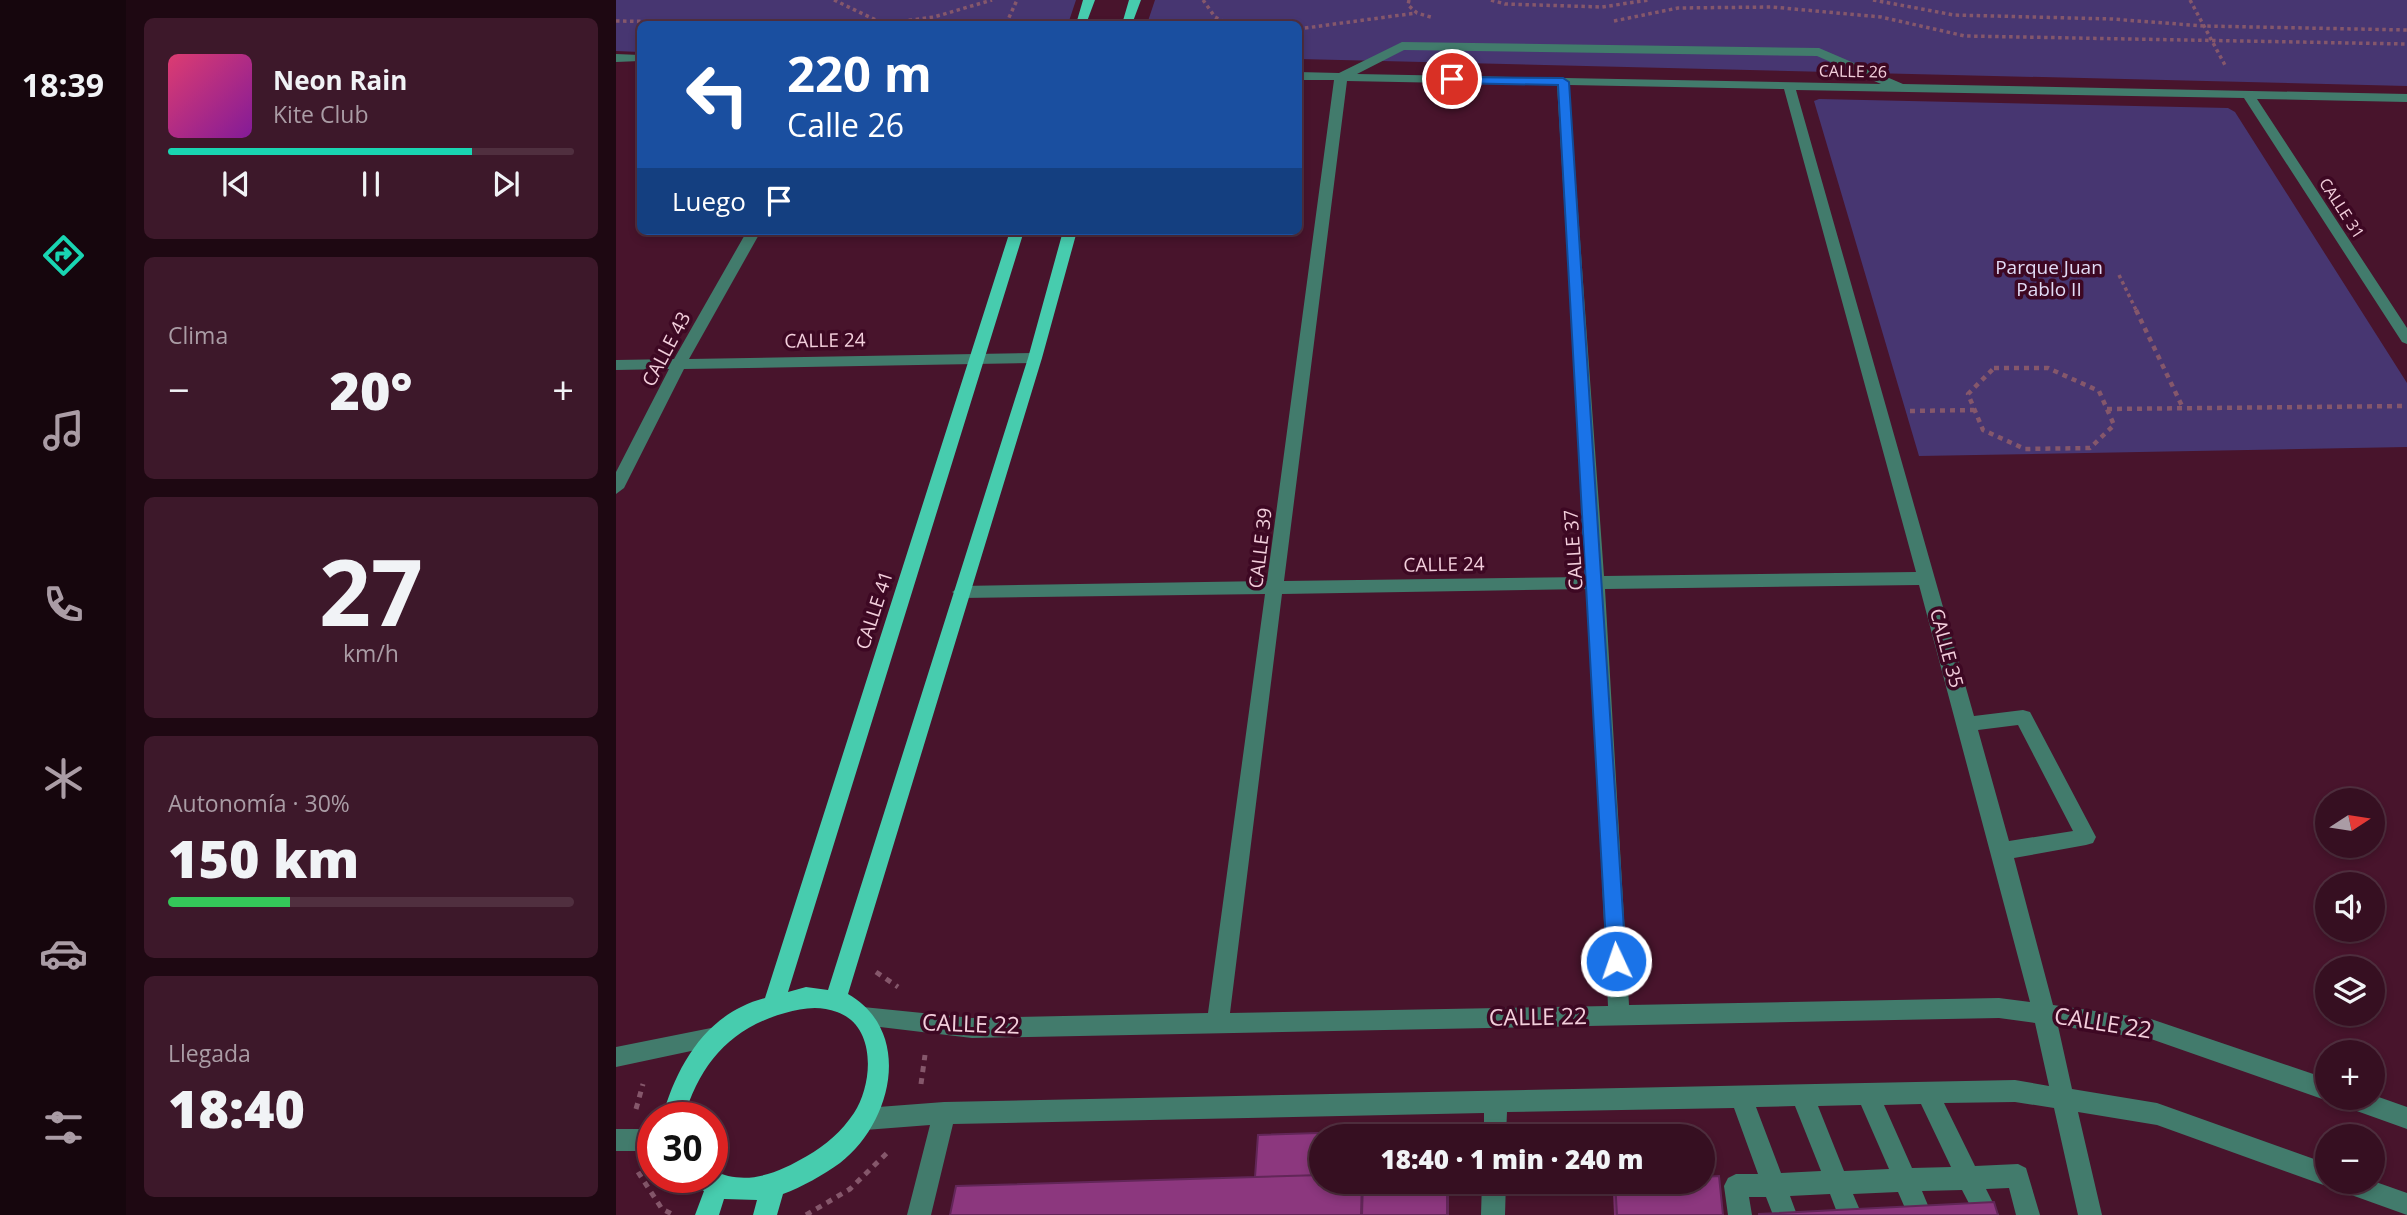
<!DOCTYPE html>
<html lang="es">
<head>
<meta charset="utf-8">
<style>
  :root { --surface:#360f21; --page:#3d182a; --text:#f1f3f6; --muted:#aa9ca5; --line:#502f3f; --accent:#19d5b2 }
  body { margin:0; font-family:"Open Sans",sans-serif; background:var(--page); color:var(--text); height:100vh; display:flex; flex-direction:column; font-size:26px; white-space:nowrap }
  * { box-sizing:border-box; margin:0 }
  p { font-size:23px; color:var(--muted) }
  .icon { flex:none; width:38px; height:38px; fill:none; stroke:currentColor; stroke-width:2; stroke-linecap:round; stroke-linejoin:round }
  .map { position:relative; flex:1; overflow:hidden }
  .sheet { display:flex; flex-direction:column; gap:18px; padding:18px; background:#1e0812; width:490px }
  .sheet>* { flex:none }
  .banner { position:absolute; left:21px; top:21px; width:665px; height:214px; border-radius:10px; box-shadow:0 4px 10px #0003,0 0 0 2px var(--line); background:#1a4fa0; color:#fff; overflow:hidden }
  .needle { width:46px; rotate:78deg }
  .fabs { position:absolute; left:1699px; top:788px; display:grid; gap:14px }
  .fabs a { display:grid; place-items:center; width:70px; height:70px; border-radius:50%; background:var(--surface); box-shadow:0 4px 10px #0003,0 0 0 2px var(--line); font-size:35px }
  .speed { position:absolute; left:21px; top:1102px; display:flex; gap:14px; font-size:35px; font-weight:700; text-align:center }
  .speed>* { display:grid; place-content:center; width:91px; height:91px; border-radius:50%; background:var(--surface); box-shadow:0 4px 10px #0003,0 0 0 2px var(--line); line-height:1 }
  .speed .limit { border:10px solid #d22; background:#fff; color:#111 }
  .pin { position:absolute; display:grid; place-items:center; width:60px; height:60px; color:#fff; margin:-30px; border:4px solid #fff; border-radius:50%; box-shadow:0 2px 7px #0007 }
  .me { position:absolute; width:77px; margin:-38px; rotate:357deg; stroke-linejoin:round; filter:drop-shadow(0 0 5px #0008) }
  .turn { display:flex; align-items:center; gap:24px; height:147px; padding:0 35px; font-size:32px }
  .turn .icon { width:91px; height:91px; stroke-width:2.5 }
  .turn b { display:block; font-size:49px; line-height:60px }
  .then { display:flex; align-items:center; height:66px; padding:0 35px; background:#0003; gap:14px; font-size:26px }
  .big { font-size:52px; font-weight:800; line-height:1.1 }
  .sheet .tile { flex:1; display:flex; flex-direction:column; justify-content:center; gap:10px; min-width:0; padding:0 24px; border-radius:10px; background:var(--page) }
  .sheet .dial { align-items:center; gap:0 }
  .dial b { font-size:91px; line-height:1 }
  .song { display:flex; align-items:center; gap:21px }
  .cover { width:84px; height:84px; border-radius:10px; background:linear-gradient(135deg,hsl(340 70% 55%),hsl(290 70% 35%)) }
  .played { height:7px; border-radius:4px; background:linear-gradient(90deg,var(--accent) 75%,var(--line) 75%) }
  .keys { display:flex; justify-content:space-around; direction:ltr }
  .heat { display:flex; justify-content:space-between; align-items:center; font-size:38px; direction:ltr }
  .charge { height:10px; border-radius:5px; background:linear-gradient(90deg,#34c759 30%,var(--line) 0) }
  .trip { position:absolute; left:693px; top:1124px; width:406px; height:70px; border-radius:35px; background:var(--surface); box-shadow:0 4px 10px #0003,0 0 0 2px var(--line); font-weight:800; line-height:70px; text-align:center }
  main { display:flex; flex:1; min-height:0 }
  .dock { display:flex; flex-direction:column; width:126px; justify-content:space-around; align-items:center; background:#16060d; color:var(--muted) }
  .dock .icon { width:49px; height:49px }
  .dock .active { color:var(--accent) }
  .dock b { font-size:32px; color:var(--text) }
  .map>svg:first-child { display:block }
  .green { fill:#473671 }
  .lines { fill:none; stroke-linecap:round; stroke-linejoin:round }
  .path-far2 { stroke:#85576b; stroke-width:3.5; stroke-dasharray:3.5 3.5; stroke-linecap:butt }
  .path-far1 { stroke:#85576b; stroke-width:4.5; stroke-dasharray:5 5; stroke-linecap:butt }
  .path { stroke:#85576b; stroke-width:5; stroke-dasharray:6 6; stroke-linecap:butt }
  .minor { fill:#427b6c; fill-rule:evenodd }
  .major { fill:#47ccae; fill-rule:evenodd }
  .wall { fill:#782f6c }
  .shaded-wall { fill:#622658 }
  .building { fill:#8c377e; stroke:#622658; stroke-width:2 }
  .route { fill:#1a73e8; stroke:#114b97; stroke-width:2 }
  .labels { text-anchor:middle; stroke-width:7; stroke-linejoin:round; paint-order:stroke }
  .far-street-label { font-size:16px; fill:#f3cfdc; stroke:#3d0823 }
  .park-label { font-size:19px; fill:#e1dbf5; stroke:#3d0823 }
  .street-label { font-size:19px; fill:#f3cfdc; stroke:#3d0823 }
  .near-street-label { font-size:23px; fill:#f3cfdc; stroke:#3d0823 }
</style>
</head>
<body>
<main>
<nav class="dock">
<b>18:39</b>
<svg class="icon active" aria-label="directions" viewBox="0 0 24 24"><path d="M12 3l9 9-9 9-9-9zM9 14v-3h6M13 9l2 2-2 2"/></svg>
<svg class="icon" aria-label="music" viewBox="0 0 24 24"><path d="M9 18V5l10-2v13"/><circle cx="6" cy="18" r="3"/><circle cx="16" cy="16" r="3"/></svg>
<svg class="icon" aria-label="phone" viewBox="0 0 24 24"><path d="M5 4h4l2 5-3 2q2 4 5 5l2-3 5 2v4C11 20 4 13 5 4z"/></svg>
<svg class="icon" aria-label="climate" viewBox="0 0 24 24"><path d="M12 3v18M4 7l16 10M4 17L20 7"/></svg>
<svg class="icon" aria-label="car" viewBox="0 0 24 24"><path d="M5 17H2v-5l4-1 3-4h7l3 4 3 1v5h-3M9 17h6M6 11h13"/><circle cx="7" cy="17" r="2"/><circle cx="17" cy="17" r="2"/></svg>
<svg class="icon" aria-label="filters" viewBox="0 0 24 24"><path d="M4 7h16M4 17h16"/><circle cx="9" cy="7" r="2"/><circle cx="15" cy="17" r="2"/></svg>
</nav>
<section class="sheet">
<div class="tile">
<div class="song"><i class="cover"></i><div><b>Neon Rain</b><p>Kite Club</p></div></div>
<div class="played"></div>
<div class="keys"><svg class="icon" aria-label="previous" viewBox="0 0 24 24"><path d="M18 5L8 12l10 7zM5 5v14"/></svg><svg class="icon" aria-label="pause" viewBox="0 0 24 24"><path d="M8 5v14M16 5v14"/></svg><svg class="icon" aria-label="next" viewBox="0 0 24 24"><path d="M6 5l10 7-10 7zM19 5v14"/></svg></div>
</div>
<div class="tile"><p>Clima</p>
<div class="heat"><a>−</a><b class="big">20°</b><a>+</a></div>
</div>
<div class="tile dial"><b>27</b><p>km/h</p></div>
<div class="tile"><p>Autonomía · 30%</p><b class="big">150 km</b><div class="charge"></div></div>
<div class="tile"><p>Llegada</p><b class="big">18:40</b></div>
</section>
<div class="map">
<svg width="1791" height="1215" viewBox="0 0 1791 1215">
  <rect width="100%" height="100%" fill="#48142c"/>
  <path class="green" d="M0 0H460L452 24H24V52L0 51Z
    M539 0H1791V86L683 59 682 24H531Z
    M1203 99 1612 108 1619 112 1791 383V447L1303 456 1198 101Z"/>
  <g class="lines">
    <path class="path-far2" d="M218 0 268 24
      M587 0 599 17 612 24
      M793 0 792 5 801 13 818 18
      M875 0 889 4 986 7 1033 0
      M1257 0 1338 15 1496 19 1588 26 1791 30
      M1574 0 1610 67
      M0 21 222 24
      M998 21 1062 8 1156 7 1265 17 1349 36 1791 44
      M265 24 318 17 376 0
      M390 24 401 0
      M682 29 800 13
      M1503 275 1521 312"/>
    <path class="path-far1" d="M1520 310 1567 408
      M1378 368H1432L1483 391 1498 425 1474 448 1409 449 1367 430 1352 394Z
      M1491 409 1791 406
      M1294 411 1358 410"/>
    <path class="path" d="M260 972 282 987
      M305 1084 309 1055
      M20 1109 27 1084
      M22 1172 46 1209 58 1215
      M190 1215 234 1189 273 1151"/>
    <path class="minor" d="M786 42 1203 48 1287 84 1791 94V102L1641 99 1791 328V344L1786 342 1628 98 1180 90 1358 716 1407 710 1414 712 1480 837 1477 843 1470 845 1398 858 1437 1005 1535 1019 1712 1079V1097H1720L1712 1101 1535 1039 1442 1026 1456 1089 1541 1103 1712 1164V1181H1757L1791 1193V1215L1541 1125 1462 1112 1486 1215H1462L1438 1108 1399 1102 1328 1103 1359 1166 1402 1164 1410 1168 1424 1215H1400L1393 1188 1370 1189 1383 1215H1359L1346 1190 1306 1191 1316 1215H1292L1282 1192 1237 1194 1246 1215H1222L1214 1194 1174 1196 1181 1215H1157L1150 1197H1133L1136 1215H1112L1108 1186 1112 1178 1120 1174H1142L1118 1108 891 1112 890 1136H868V1113L337 1124 315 1215H291L314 1125 249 1130 241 1127 238 1119 241 1111 249 1108 328 1102 1399 1080 1433 1086 1419 1023 1383 1018 356 1038 239 1024 236 1017 239 1010 247 1007 356 1018 592 1013 649 594 345 598 336 592 345 586 651 581 718 80H682V72L723 73ZM788 50 1201 56 1265 84 741 74ZM731 81 941 85 971 577 668 581ZM953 85 1168 89 1300 572 988 576ZM1303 585 1414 1002 1383 998 1013 1005 989 589ZM972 589 992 1006 614 1013 666 594ZM1402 725 1457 831 1393 841 1362 730ZM1305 1104 1335 1167 1296 1168 1268 1105ZM1245 1105 1273 1169 1228 1171 1202 1106ZM1179 1106 1205 1171 1165 1173 1140 1107Z
      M0 54 24 55V61L0 62Z
      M131 231H145L73 359 419 353 426 358 419 363 68 369 8 488 0 494V472L53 369 0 370V360L58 359Z
      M100 1027 108 1030 111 1037 108 1044 0 1067V1047Z
      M1757 1095 1791 1107V1129L1724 1105 1721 1097H1757Z
      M0 1129H37V1151H0Z
      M866 1181H890L889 1215H865Z"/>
    <path class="major" d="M467 0H479L470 24H460Z
      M513 0H525L516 24H506Z
      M394 231H408L172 992 190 987 212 990 412 358 447 231H461L426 358 232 994C298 1032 276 1123 224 1163 207 1175 186 1187 167 1194L161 1215H137L141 1200 108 1199 103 1215H79L88 1191 79 1186 75 1178H96V1170C130 1187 162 1173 191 1156 209 1146 226 1131 238 1113 257 1084 261 1026 221 1012 203 1005 186 1008 169 1013 114 1028 83 1065 68 1118H46C61 1064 91 1013 149 998Z"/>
  </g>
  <path class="wall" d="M998 1181H1087L1107 1215H998L997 1192Z"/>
  <path class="shaded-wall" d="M831 1181H833V1215H831Z"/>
  <path class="building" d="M831 1129V1136H705V1175L639 1177 642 1135Z
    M705 1175V1181H746L745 1215H334L340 1186Z
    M1103 1176 1107 1215H1001L999 1181H1087V1177Z
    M747 1181H831V1215H746Z
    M1378 1202 1382 1215H1143V1214Z"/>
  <path class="route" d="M832 77 947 78 953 82 1010 961 1007 968 1000 970 994 968 991 961 942 85 836 83 831 79Z"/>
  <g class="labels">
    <g class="far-street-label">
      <text transform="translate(1237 71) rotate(1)" y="6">CALLE 26</text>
      <text transform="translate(1726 208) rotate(57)" y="6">CALLE 31</text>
    </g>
    <g class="park-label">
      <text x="1433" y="274">Parque Juan<tspan x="1433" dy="22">Pablo II</tspan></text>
    </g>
    <g class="street-label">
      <text transform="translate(209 340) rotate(-1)" y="7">CALLE 24</text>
      <text transform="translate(50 349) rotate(-62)" y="7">CALLE 43</text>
      <text transform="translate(644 548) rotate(-83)" y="7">CALLE 39</text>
      <text transform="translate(957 550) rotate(-94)" y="7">CALLE 37</text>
      <text transform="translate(828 564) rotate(-1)" y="7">CALLE 24</text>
      <text transform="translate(258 610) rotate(-72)" y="7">CALLE 41</text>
      <text transform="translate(1331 648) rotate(75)" y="7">CALLE 35</text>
    </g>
    <g class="near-street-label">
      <text transform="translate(922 1017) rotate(-1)" y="8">CALLE 22</text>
      <text transform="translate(1487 1023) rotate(9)" y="8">CALLE 22</text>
      <text transform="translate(355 1024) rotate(2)" y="8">CALLE 22</text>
    </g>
  </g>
</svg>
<div class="fabs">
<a><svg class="needle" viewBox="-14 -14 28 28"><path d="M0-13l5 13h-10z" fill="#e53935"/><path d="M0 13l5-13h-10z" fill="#aa9ca5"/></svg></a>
<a><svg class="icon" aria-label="sound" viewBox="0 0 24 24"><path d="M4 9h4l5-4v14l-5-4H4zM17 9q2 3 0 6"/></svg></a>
<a><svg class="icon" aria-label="layers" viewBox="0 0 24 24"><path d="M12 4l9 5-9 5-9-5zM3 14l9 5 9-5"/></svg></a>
<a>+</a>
<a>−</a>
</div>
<div class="speed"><div class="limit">30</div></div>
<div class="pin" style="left:836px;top:79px;background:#d93025"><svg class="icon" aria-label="arrive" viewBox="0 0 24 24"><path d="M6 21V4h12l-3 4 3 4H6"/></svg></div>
<svg class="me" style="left:1000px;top:961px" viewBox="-20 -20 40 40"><circle r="17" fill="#1a73e8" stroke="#fff" stroke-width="3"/><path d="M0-11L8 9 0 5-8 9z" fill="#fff"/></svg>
<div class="trip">18:40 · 1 min · 240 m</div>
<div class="banner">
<div class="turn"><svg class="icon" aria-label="left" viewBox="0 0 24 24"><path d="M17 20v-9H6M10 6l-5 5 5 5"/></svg><div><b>220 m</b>Calle 26</div></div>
<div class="then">Luego<svg class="icon" aria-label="arrive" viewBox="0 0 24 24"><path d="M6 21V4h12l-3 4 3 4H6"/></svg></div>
</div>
</div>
</main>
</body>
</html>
